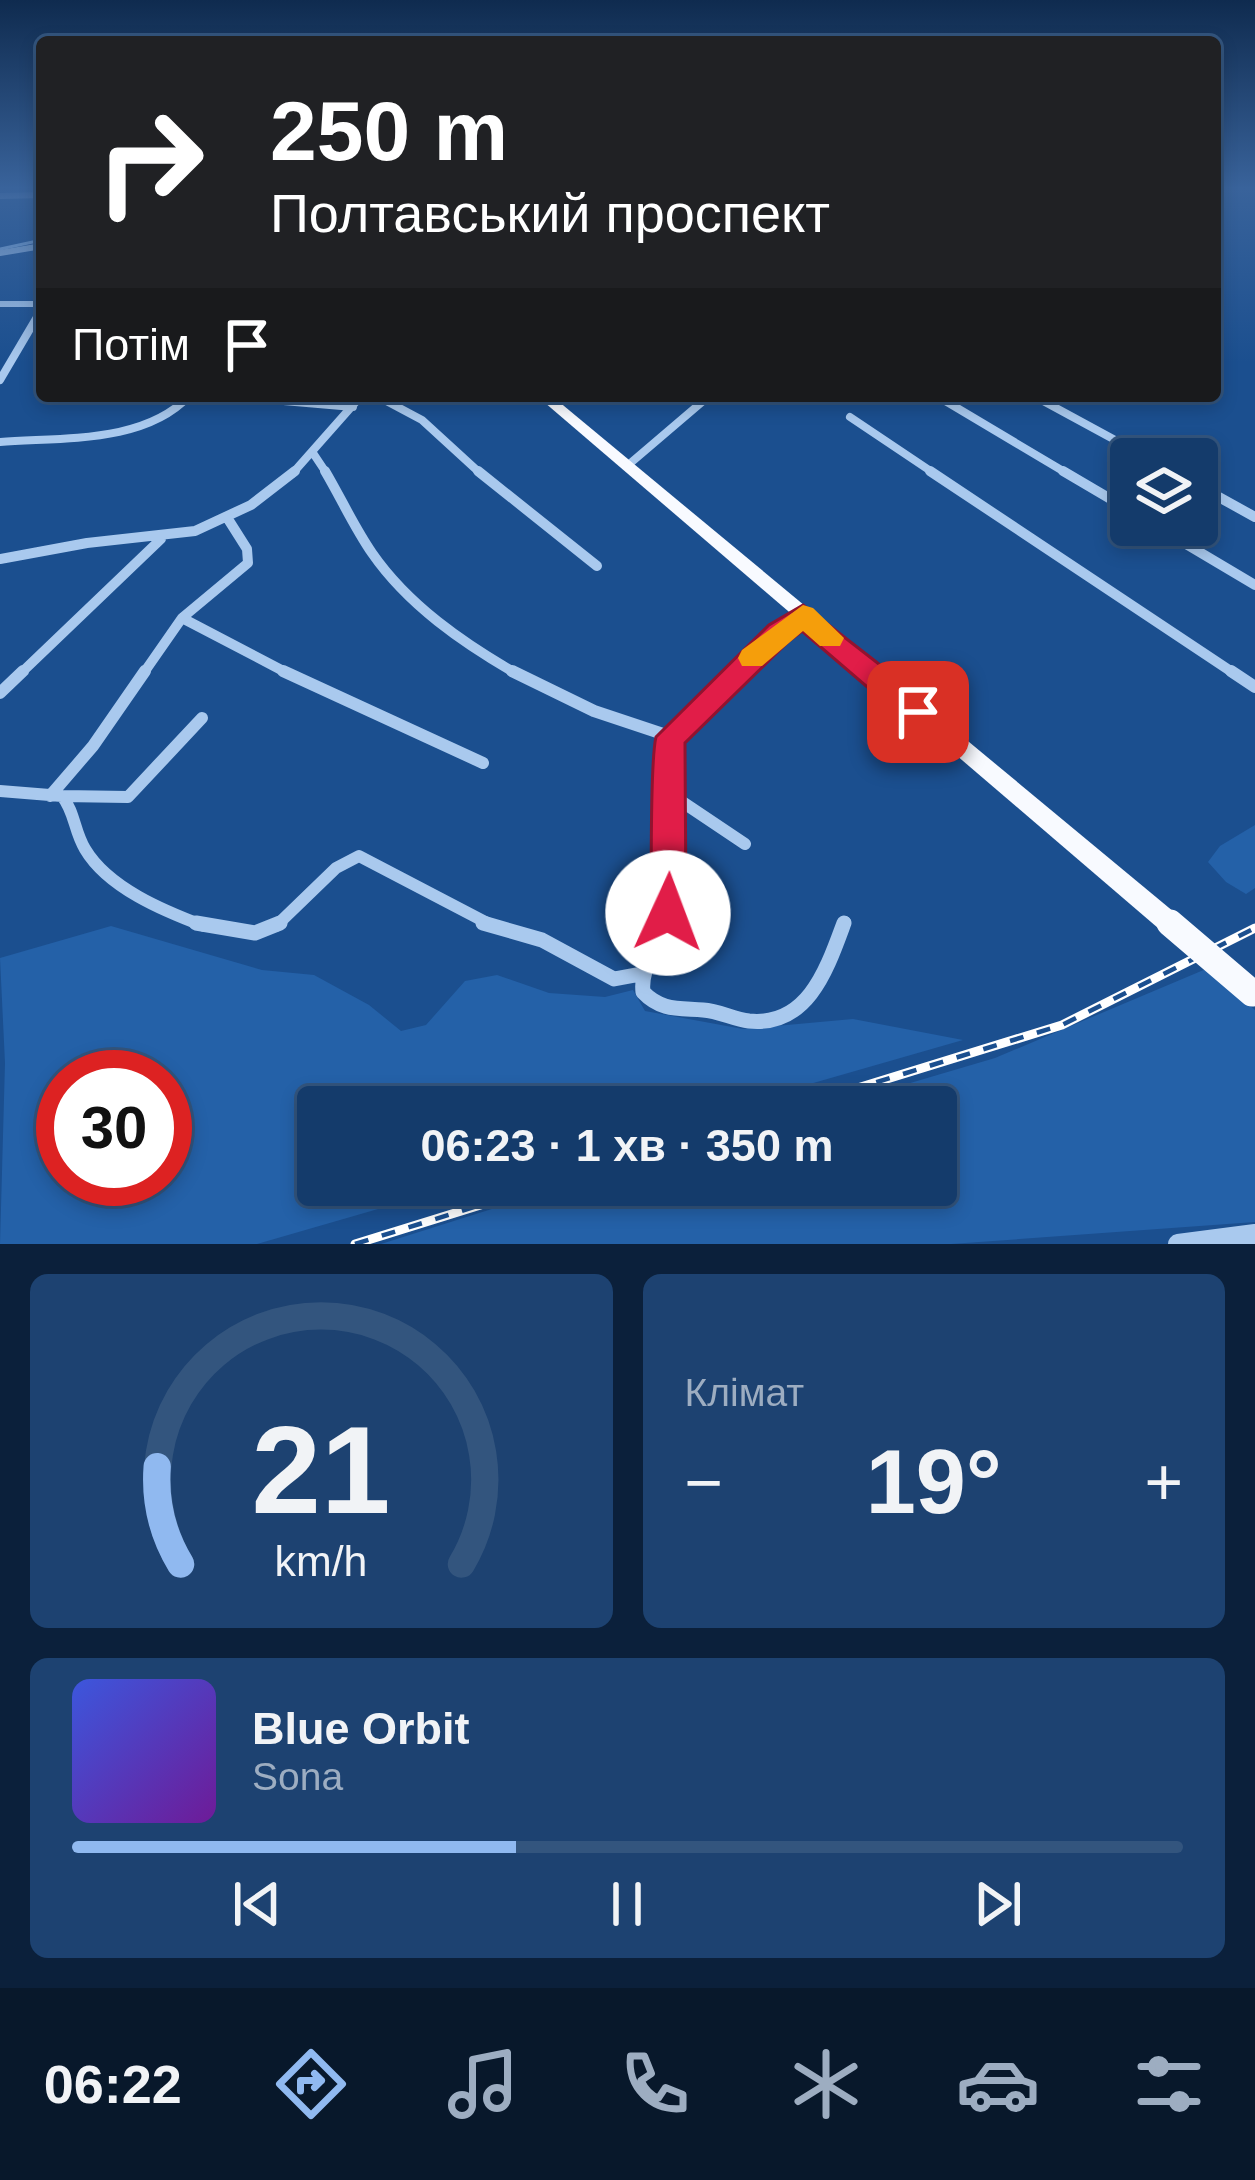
<!DOCTYPE html>
<html lang="uk">
<head>
<meta charset="utf-8">
<style>
  :root { --surface:#143b6b; --page:#1d4271; --text:#f1f3f6; --muted:#9dadc1; --line:#33557e; --accent:#90b9f0 }
  body { margin:0; font-family:Arial,sans-serif; background:var(--page); color:var(--text); height:100vh; display:flex; flex-direction:column; font-size:45px; white-space:nowrap }
  * { box-sizing:border-box; margin:0 }
  p { font-size:39px; color:var(--muted) }
  .icon { flex:none; width:66px; height:66px; fill:none; stroke:currentColor; stroke-width:2; stroke-linecap:round; stroke-linejoin:round }
  .map { position:relative; height:1244px; overflow:hidden }
  .drawer { display:flex; flex-direction:column; gap:30px; padding:30px; background:#0b203b; flex:1 }
  .drawer>* { flex:none }
  .guide { position:absolute; left:36px; top:36px; width:1185px; height:366px; border-radius:12px; box-shadow:0 6px 18px #0003,0 0 0 3px var(--line); background:#202124; color:#fff; overflow:hidden }
  .controls { position:absolute; left:1110px; top:438px; display:grid; gap:24px }
  .controls a { display:grid; place-items:center; width:108px; height:108px; border-radius:12px; background:var(--surface); box-shadow:0 6px 18px #0003,0 0 0 3px var(--line); font-size:60px }
  .speed { position:absolute; left:36px; top:1050px; display:flex; gap:24px; font-size:60px; font-weight:700; text-align:center }
  .speed>* { display:grid; place-content:center; width:156px; height:156px; border-radius:50%; background:var(--surface); box-shadow:0 6px 18px #0003,0 0 0 3px var(--line); line-height:1 }
  .speed .limit { border:18px solid #d22; background:#fff; color:#111 }
  .pin { position:absolute; display:grid; place-items:center; width:102px; height:102px; color:#fff; margin:-51px; border-radius:24px; box-shadow:0 6px 18px #0006 }
  .me { position:absolute; width:132px; margin:-66px; rotate:2deg; stroke-linejoin:round; filter:drop-shadow(0 0 9px #0008) }
  .turn { display:flex; align-items:center; gap:42px; height:252px; padding:0 36px; font-size:54px }
  .turn .icon { width:156px; height:156px; stroke-width:2.5 }
  .turn b { display:block; font-size:84px; line-height:102px }
  .then { display:flex; align-items:center; height:114px; padding:0 36px; background:#0003; gap:24px; font-size:45px }
  .big { font-size:90px; font-weight:800; line-height:1.1 }
  .drawer .tile { flex:1; display:flex; flex-direction:column; justify-content:center; gap:18px; min-width:0; padding:0 42px; border-radius:18px; background:var(--page) }
  .drawer .dial { align-items:center; gap:0 }
  .dial svg { height:312px; overflow:visible; fill:none; stroke:var(--line); stroke-width:7; stroke-linecap:round; text-anchor:middle }
  .dial text { fill:var(--text); stroke:none }
  .song { display:flex; align-items:center; gap:36px }
  .cover { width:144px; height:144px; border-radius:18px; background:linear-gradient(135deg,hsl(230 70% 55%),hsl(280 70% 35%)) }
  .played { height:12px; border-radius:6px; background:linear-gradient(90deg,var(--accent) 40%,var(--line) 40%) }
  .keys { display:flex; justify-content:space-around; direction:ltr }
  .heat { display:flex; justify-content:space-between; align-items:center; font-size:66px; direction:ltr }
  .drawer .tiles { flex:1; display:grid; gap:30px; grid-template-columns:1fr 1fr }
  .tile:last-child { grid-column:span 2 }
  .trip { position:absolute; left:297px; top:1086px; width:660px; height:120px; border-radius:12px; background:var(--surface); box-shadow:0 6px 18px #0003,0 0 0 3px var(--line); font-weight:800; line-height:120px; text-align:center }
  .menu { display:flex; height:192px; justify-content:space-around; align-items:center; background:#08182b; color:var(--muted) }
  .menu .icon { width:84px; height:84px }
  .menu .on { color:var(--accent) }
  .menu b { font-size:54px; color:var(--text) }
  .map>svg:first-child { display:block }
  .green { fill:#2461a8; fill-rule:evenodd }
  .lines { fill:none; stroke-linecap:round; stroke-linejoin:round }
  .stream { stroke:#9cc4f0; stroke-width:3 }
  .minor-far4 { stroke:#a9c9ee; stroke-width:6 }
  .minor-far3 { stroke:#a9c9ee; stroke-width:8 }
  .minor-far2 { stroke:#a9c9ee; stroke-width:10 }
  .minor-far1 { stroke:#a9c9ee; stroke-width:12 }
  .minor { stroke:#a9c9ee; stroke-width:15 }
  .tertiary { stroke:#a9c9ee; stroke-width:20 }
  .trunk { fill:#f8faff; fill-rule:evenodd }
  .rail-casing { stroke:#fff; stroke-width:9 }
  .rail { stroke:#1b4f8f; stroke-width:4.5; stroke-dasharray:14; stroke-linecap:butt }
  .trunk-bridge-far1 { stroke:#f8faff; stroke-width:21 }
  .trunk-bridge { stroke:#f8faff; stroke-width:27 }
  .route { fill:#e11d48; stroke:#92132f; stroke-width:3 }
  .slow { fill:#f59e0b }
</style>
</head>
<body>
<div class="map">
<svg width="1255" height="1244" viewBox="0 0 1255 1244">
  <rect width="100%" height="100%" fill="#1b4f8f"/>
  <path class="green" d="M1255 825V888L1246 894 1226 882 1208 862 1220 846Z
    M111 926 262 970 314 975 369 1005 401 1031 426 1025 465 981 497 975 549 993 605 997 633 990 645 1011 743 1029 853 1019 963 1040 730 1107H318V1185H461L257 1244H0L5 1063 0 958ZM63 1077H165V1179H63Z
    M1206 969 1255 1010V1222L951 1244H381L568 1185H936V1107H829L995 1058Z"/>
  <g class="lines">
    <path class="stream" d="M0 249 42 240"/>
    <path class="minor-far4" d="M0 196 42 195
      M0 253 42 246
      M0 304H42
      M38 315 42 308"/>
    <path class="minor-far3" d="M0 380 40 312
      M224 396 353 407
      M377 396 422 420 481 474
      M937 396 1068 474
      M1034 396 1150 459
      M850 417 935 474
      M0 442C61 437 144 444 189 396
      M313 453 327 474
      M627 466 709 396
      M292 474 361 396"/>
    <path class="minor-far2" d="M325 471C341 498 354 527 372 553 408 605 463 643 517 674
      M478 471 597 566
      M930 471 1235 674
      M1063 471 1131 511
      M1197 485 1255 517
      M1154 525 1255 585
      M0 559 87 543 195 531 251 505 295 471
      M182 618 289 674
      M20 674 161 539
      M143 674 182 618 248 563 247 549 228 519
      M736 674 803 616"/>
    <path class="minor-far1" d="M283 671 483 763
      M512 671 594 711 672 737
      M1231 671 1255 687
      M0 693 23 671
      M0 791 62 796C75 812 74 831 85 849 108 888 164 911 204 926
      M666 791 745 844
      M50 796 93 746 145 671
      M62 796 128 797 202 718
      M276 926 336 868 359 856 493 926
      M663 926 672 889 666 803 672 737 739 671
      M843 926 845 922"/>
    <path class="minor" d="M196 923 255 933 280 923
      M483 923 542 940 614 979 641 974
      M664 923C658 949 640 967 643 992 661 1011 679 1008 703 1010 719 1011 733 1019 749 1021 808 1027 827 969 844 923"/>
    <path class="tertiary" d="M1178 1244 1255 1234"/>
    <path class="trunk" d="M537 396H552L1174 912 1178 920 1174 928 1166 932 1158 928Z"/>
    <defs>
      <path id="rail" d="M796 1107 1062 1025 1255 928
        M355 1244 545 1185"/>
    </defs>
    <use href="#rail" class="rail-casing"/>
    <use href="#rail" class="rail"/>
    <path class="trunk-bridge-far1" d="M1166 920 1174 926"/>
    <path class="trunk-bridge" d="M1170 923 1252 993"/>
  </g>
  <linearGradient id="sky" x2="0" y2="1"><stop stop-color="#0f2b4f"/><stop offset="0.52" stop-color="#39639b"/><stop offset="1" stop-color="#39639b" stop-opacity="0"/></linearGradient>
  <rect width="1255" height="362" fill="url(#sky)"/>
  <path class="route" d="M803 605 929 703 933 712 929 722 918 725 908 722 802 631 789 641 685 743 686 913 681 926 668 931 655 926C649 910 651 757 656 737L769 625Z"/>
  <path class="slow" d="M803 605 813 608 844 638 840 646H820L803 631 762 666H742L738 658 742 650Z"/>
</svg>
<div class="controls">
<a><svg class="icon" aria-label="layers" viewBox="0 0 24 24"><path d="M12 4l9 5-9 5-9-5zM3 14l9 5 9-5"/></svg></a>
</div>
<div class="speed"><div class="limit">30</div></div>
<div class="pin" style="left:918px;top:712px;background:#d93025"><svg class="icon" aria-label="arrive" viewBox="0 0 24 24"><path d="M6 21V4h12l-3 4 3 4H6"/></svg></div>
<svg class="me" style="left:668px;top:913px" viewBox="-20 -20 40 40"><circle r="19" fill="#fff"/><path d="M0-13L10 11 0 6-10 11z" fill="#e11d48"/></svg>
<div class="trip">06:23 · 1 хв · 350 m</div>
<div class="guide">
<div class="turn"><svg class="icon" aria-label="right" viewBox="0 0 24 24"><path d="M7 20v-9h11M14 6l5 5-5 5"/></svg><div><b>250 m</b>Полтавський проспект</div></div>
<div class="then">Потім<svg class="icon" aria-label="arrive" viewBox="0 0 24 24"><path d="M6 21V4h12l-3 4 3 4H6"/></svg></div>
</div>
</div>
<section class="drawer">
<div class="tiles">
<div class="tile dial"><svg viewBox="0 0 100 80">
<path d="M14 69A42 42 0 1 1 86 69"/>
<path d="M14 69A42 42 0 0 1 8 44" stroke="#90b9f0"/>
<text x="50" y="56" font-size="32" font-weight="700">21</text>
<text x="50" y="72" font-size="11">km/h</text>
</svg></div>
<div class="tile"><p>Клімат</p>
<div class="heat"><a>−</a><b class="big">19°</b><a>+</a></div>
</div>
<div class="tile">
<div class="song"><i class="cover"></i><div><b>Blue Orbit</b><p>Sona</p></div></div>
<div class="played"></div>
<div class="keys"><svg class="icon" aria-label="previous" viewBox="0 0 24 24"><path d="M18 5L8 12l10 7zM5 5v14"/></svg><svg class="icon" aria-label="pause" viewBox="0 0 24 24"><path d="M8 5v14M16 5v14"/></svg><svg class="icon" aria-label="next" viewBox="0 0 24 24"><path d="M6 5l10 7-10 7zM19 5v14"/></svg></div>
</div>
</div>
</section>
<nav class="menu">
<b>06:22</b>
<svg class="icon on" aria-label="directions" viewBox="0 0 24 24"><path d="M12 3l9 9-9 9-9-9zM9 14v-3h6M13 9l2 2-2 2"/></svg>
<svg class="icon" aria-label="music" viewBox="0 0 24 24"><path d="M9 18V5l10-2v13"/><circle cx="6" cy="18" r="3"/><circle cx="16" cy="16" r="3"/></svg>
<svg class="icon" aria-label="phone" viewBox="0 0 24 24"><path d="M5 4h4l2 5-3 2q2 4 5 5l2-3 5 2v4C11 20 4 13 5 4z"/></svg>
<svg class="icon" aria-label="climate" viewBox="0 0 24 24"><path d="M12 3v18M4 7l16 10M4 17L20 7"/></svg>
<svg class="icon" aria-label="car" viewBox="0 0 24 24"><path d="M5 17H2v-5l4-1 3-4h7l3 4 3 1v5h-3M9 17h6M6 11h13"/><circle cx="7" cy="17" r="2"/><circle cx="17" cy="17" r="2"/></svg>
<svg class="icon" aria-label="filters" viewBox="0 0 24 24"><path d="M4 7h16M4 17h16"/><circle cx="9" cy="7" r="2"/><circle cx="15" cy="17" r="2"/></svg>
</nav>
</body>
</html>
